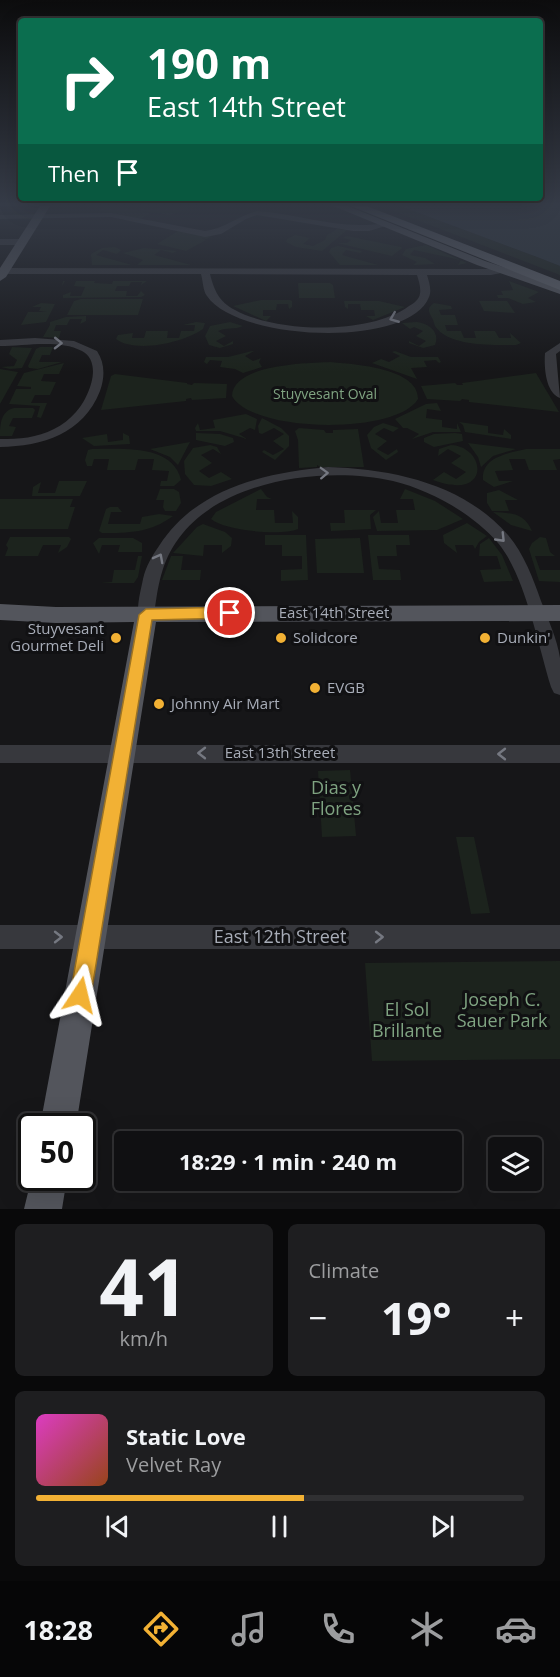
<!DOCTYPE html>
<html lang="en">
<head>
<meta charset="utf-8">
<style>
  :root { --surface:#101012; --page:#1e1e20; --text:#f1f3f6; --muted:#9c9d9f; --line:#303032; --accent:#f2b134 }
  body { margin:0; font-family:"Open Sans",sans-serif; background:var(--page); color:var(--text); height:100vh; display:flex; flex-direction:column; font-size:22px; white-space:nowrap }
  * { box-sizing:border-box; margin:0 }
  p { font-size:20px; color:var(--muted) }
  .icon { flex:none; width:33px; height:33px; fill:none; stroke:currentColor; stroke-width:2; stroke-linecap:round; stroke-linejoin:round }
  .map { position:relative; height:1209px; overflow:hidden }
  .drawer { display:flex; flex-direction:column; gap:15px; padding:15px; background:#09090a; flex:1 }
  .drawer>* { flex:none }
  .hud { position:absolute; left:18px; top:18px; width:525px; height:183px; border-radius:6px; box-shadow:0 6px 24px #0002,0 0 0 2px var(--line); background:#0b6e4f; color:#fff; overflow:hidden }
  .controls { position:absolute; left:488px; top:1137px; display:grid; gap:12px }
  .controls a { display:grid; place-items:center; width:54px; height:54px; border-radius:6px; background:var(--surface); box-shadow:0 6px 24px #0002,0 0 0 2px var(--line); font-size:30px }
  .speed { position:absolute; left:18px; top:1113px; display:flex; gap:12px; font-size:30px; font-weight:700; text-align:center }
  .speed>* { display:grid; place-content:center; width:78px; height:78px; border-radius:50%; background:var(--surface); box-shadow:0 6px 24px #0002,0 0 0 2px var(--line); line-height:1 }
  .speed .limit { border:3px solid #111; border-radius:9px; background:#fff; color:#111 }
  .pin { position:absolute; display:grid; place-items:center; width:51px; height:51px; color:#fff; margin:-26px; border:3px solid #fff; border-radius:50%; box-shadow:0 2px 6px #0007 }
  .me { position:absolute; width:66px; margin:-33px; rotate:10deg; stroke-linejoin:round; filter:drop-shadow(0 0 4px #0008) }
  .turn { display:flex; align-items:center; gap:21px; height:126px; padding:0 30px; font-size:27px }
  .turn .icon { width:78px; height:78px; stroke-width:2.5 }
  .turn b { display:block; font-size:42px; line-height:51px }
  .then { display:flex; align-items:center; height:57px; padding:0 30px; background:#0003; gap:12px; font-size:22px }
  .big { font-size:45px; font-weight:700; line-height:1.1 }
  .drawer .tile { flex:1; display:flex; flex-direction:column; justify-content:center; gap:9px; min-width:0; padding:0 21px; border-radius:9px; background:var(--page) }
  .drawer .dial { align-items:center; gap:0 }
  .dial b { font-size:78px; line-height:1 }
  .song { display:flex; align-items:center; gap:18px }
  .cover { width:72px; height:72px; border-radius:9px; background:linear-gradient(135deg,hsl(310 70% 55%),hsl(20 70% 35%)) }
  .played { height:6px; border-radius:3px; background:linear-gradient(90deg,var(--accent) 55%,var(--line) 55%) }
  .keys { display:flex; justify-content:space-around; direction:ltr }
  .heat { display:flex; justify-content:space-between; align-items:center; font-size:33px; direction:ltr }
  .drawer .tiles { flex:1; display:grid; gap:15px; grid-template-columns:1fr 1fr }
  .tile:last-child { grid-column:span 2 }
  .trip { position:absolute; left:114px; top:1131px; width:348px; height:60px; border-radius:6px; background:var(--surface); box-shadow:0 6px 24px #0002,0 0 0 2px var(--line); font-weight:700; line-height:60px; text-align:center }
  .tabs { display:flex; height:96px; justify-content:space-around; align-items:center; background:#060607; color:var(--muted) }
  .tabs .icon { width:42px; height:42px }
  .tabs .current { color:var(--accent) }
  .tabs b { font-size:27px; color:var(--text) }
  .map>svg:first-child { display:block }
  .green { fill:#1c231d }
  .water { fill:#2c353c }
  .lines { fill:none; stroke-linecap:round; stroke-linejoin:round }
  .minor { fill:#37383d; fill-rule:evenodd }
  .major { fill:#53555c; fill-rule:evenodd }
  .highway { fill:#63666e; fill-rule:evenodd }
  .oneway { stroke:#757881 }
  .route { fill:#f2b134; stroke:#9d7322; stroke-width:1.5 }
  .poi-dot { fill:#f2b134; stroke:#111113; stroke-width:2 }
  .labels { text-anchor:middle; stroke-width:6; stroke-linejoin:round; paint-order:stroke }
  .far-park-label { font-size:14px; fill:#7fa381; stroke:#111113 }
  .street-label { font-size:15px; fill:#a8adb8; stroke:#111113 }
  .poi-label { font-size:15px; fill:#a8adb8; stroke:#111113; text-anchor:start }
  .near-park-label { font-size:18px; fill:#7fa381; stroke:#111113 }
  .near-street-label { font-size:18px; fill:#a8adb8; stroke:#111113 }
</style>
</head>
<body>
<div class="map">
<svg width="560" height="1209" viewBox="0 0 560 1209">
  <rect width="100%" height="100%" fill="#161618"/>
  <path class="green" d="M146 203H171L188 208 170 215 138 210 142 208 154 210 160 207Z
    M373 203H392L537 257 560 266V275Z
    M110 205 149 213 150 214 139 219 98 210Z
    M337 229 347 230 322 251 296 247 286 242 287 239 295 235 310 238 303 244 313 246 325 240 327 235Z
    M178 231 213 235 207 239 201 238 206 240 186 251 157 244Z
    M347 236 401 247 402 248 392 256 337 243H347L351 240 343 238Z
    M426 245 467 263 458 265 461 260 414 250 410 255 425 258 435 264 413 265 417 262 402 255 406 249Z
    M338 246 362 251 360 253 346 250 342 255 378 265H340L329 252 331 248Z
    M102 248 115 247 121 250 117 254 103 250 96 255 132 265H92L91 254Z
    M144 248 177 251 173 253 161 250 154 255 191 265H137L143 260 123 253Z
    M63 281H95L94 283 112 284 113 281H147L141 285 142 282H131L129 286H117L115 291H127L126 296H137L141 291 145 295 141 297 63 298V295L71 292 70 296H81L85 287 74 286 76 281H65L62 286Z
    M509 281 539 292 528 298 536 302 523 304 508 298H498L497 295H503L501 291 513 290Z
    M298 283H330L333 285 335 298H299Z
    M81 299H143L138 315H67L74 301Z
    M261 300H290L292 301V307L289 309 288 304H277L276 310H263V316H271L266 321 233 306Z
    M344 301H379L405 307 373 320 366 316H375L374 310H361L360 304H348V309L345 307Z
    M479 301H507L515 313 484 311Z
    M41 303 55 304 46 322 21 325 28 312H47L39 311 41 307H32Z
    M434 303 451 306 452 309 439 310 441 315H455L458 325H445L447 331H461L464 338H476L474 331H495L499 338H511L510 333 521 343 516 345C495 345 448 347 435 326 434 324 434 321 432 318 428 311 427 308 434 303Z
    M66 317 86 316V321L80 324 82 319H70L67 325H56L54 331H61L59 338 43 337 50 325V322Z
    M196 322 205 323 203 329C185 342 136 354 116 339L118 335 133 333 132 338H144L146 331H168L167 338H179L181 331H194L195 325H183Z
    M230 322 243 326C234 330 227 327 218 331L226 336 216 341 224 346 233 341V344L220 348 209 345 205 336 210 326Z
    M417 322C430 324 440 332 435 345L423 348 409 343V341L419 346 426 341 416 336 423 331 414 327 410 329 402 323Z
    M12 347 32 348 22 368 10 369 1 367 14 366 17 360 9 354Z
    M40 347H53L50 355H42L39 362H62L38 369 29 368 28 366 36 349Z
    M252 351H254L245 356 253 361 261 358 259 362 262 367 243 373 235 369 220 367 222 361 210 360 207 364 204 362 206 357H228Z
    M395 351 411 357H438L441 362 439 363 436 360 424 361 427 367 411 368 417 379 372 363 381 359 389 362 400 356 392 352Z
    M330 362C353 364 419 368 418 399 397 435 252 433 232 396 233 364 308 363 330 362Z
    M64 363 59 374H44L41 381 56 382 50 395H35L31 403H47L41 418 37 417 40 406 9 404 16 389H31V387L17 386 24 373Z
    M0 369 18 372 0 404Z
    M536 373 559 412 469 402V400L462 399 460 401 427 399 421 386 455 383 457 385H463L462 383Z
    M115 374 187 383V384L192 385 194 383 227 384 226 398 192 400 191 398 186 399V401L101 410 111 376Z
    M437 403 441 411 427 409 426 418 442 420V427L457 429V423L461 432H433L412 439 419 434 407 428H403L395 419 426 404Z
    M14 408H33L35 410 32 418H13L9 426 16 427 12 436H0C0 424 1 411 14 408Z
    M246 414 257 419 255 430 250 428 239 434 247 439 220 431H196L195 428 198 423 200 430 215 428 213 420Z
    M262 418 281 428 289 436V446L275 460 262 452 264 450 273 455 284 449 273 441 284 434 274 428 262 434 259 433 258 426Z
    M459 422 488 426V433L503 435 504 429 511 435V439L465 432 463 425Z
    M383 423 399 428 393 432 384 428 375 434 387 441 377 449 388 455 397 449 398 452 386 460 371 448 367 435 374 427Z
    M299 428 324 430 326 433H333V430L358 429 364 467H320L317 465V467L299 468 298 440 295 431Z
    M123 433 129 436 130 444 94 446 82 438 107 434 108 442 123 440Z
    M196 433 220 434 233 438 234 442 225 446 196 440Z
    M455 433 462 434 463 441 434 447 424 442V438L434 434Z
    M190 442 178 465 170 457 150 449Z
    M468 443 516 449 493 456 481 467 478 457Z
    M210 445 217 447 221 454 213 449 201 455 212 463 199 471 209 478 221 472 232 479 211 486 194 485 185 474 184 461 193 448Z
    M451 445C487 447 491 502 433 480L444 472 456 479 466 472 451 463 461 456 448 449 438 456 439 449Z
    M92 449C121 449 173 444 181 480L174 486H160L161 481H167L169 471 152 470 154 459H138L135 470H107L109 459H94L92 466H87L85 460 88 450Z
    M526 449H560V459L553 460 557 470H529L525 459H509L513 470 495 471 499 481H513L494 487 483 480C481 457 508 453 526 449Z
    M59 481H87L80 496H32L33 487 41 482 38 493H55Z
    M160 489H174L179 492 181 503 176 511H165L163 507 164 500H156Z
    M261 489 267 497 272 499H257L256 510H274L275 523H293L292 511 298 517V529C282 536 225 531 211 519L216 512Z
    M405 489 435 501 463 519 437 530 377 531 373 517 379 511 381 523H398L396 510H415L413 499H400Z
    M499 490 518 500H505L509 511H492L487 503V493Z
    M0 499H73L70 507H75L68 529H0Z
    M110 507H118L122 512H111L108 524H140L142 517 159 514 173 516C150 533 129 533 102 533L99 531 106 509Z
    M344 510H376L370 515 371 529 331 531 330 523H345Z
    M493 512C512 513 524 513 532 531L511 525Z
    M467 523 487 536 479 542 475 549 473 545H455L457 553 444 543 443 535Z
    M203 524 225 532 232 538 231 546 222 553V545H204L203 556 173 553 197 527Z
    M265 535H306L308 580 281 581V570L302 569V556H282V545H265Z
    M368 535H409L410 545H396L397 556H377L379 569 400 570 401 580H373Z
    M10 537H69L71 539 67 547 58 553 61 545H43L38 556H5L8 548 6 545Z
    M540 537 546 538 550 552 555 556H535L540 570H560V582L539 581 529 549 532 543Z
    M99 538H133L142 543V552H118L120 545H102L99 554 93 543Z
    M360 538 364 573H317L315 539Z
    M489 538 502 555 513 581 484 582 480 570 501 569 497 556H479L480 544Z
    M138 556H142L138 577 134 583H101L112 582 114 570H135Z
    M171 556H183L181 570H201L200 580H162Z
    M350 770 356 836 322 837 318 771Z
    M456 837H474L490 913 471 914Z
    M560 961V1059L372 1061 365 963Z"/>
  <path class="water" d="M392 203H560V266L537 257Z"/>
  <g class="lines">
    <path class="minor" d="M257 211C301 214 341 231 385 223L389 225 369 231H353L257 215 246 219 221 234 205 237 111 217 0 219V215L111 213 205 231C224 229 238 216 257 211Z
      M0 239H23L27 242 23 245H0Z
      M503 267 508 270 506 272 491 275H427C429 282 432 290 429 297 409 349 237 341 207 296 203 291 203 281 201 274H0V268L491 269ZM210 274 417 275C419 282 422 290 419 297 417 301 413 304 409 306 370 335 277 333 235 310 219 302 214 290 210 274Z
      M35 338 74 341 97 351C105 363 105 377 100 391 83 434 43 446 0 447V439C19 439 37 438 54 429 62 425 70 419 76 412 88 399 104 363 82 351 59 339 25 346 0 346V340Z
      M560 343V351L556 354 560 398C545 392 544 366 545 353Z
      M328 467C393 469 464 484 508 535 524 554 533 578 541 601 548 619 557 639 560 658 560 670 560 683 560 695L554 693 551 687C538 645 525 575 498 543 472 513 430 490 393 481 326 466 222 479 179 538 161 562 158 586 154 615L152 620 146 621 140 620C135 610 141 590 143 579 146 566 152 556 159 546 196 488 264 473 328 467Z
      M0 745H560V763H0Z
      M0 925H560V949H0Z"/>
    <path class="major" d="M42 203H52L6 277 0 281V268Z
      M326 203H340L485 261 560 286V294L477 265Z
      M0 604 56 607 560 605V621L156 622 76 1126H40L134 622 56 623 0 620Z
      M32 1176V1178H67L62 1209H24Z"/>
    <path class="highway" d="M343 203H359L560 281V290Z"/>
  </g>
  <defs><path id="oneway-chevron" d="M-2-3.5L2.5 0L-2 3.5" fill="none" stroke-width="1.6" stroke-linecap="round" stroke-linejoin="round" transform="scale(1.5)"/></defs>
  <g class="oneway">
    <use href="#oneway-chevron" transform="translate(394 318) rotate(158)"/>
    <use href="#oneway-chevron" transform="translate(58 343) rotate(1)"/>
    <use href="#oneway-chevron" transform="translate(324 473) rotate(-2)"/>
    <use href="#oneway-chevron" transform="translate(501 538) rotate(46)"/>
    <use href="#oneway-chevron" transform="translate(159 558) rotate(-62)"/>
    <use href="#oneway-chevron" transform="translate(202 753) rotate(-180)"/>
    <use href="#oneway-chevron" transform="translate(502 754) rotate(-180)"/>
    <use href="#oneway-chevron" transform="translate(58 937)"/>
    <use href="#oneway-chevron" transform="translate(379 937)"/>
  </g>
  <linearGradient id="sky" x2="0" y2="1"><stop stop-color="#0c0c0d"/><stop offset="0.55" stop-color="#363c48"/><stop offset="1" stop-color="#363c48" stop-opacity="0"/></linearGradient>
  <rect width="560" height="372" fill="url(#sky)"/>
  <path class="route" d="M230 607 237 613 230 618 152 620 91 995 88 1003 80 1006 73 1003 70 995 139 615 146 609Z"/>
  <g class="poi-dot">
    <circle cx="116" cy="638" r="6"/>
    <circle cx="281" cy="638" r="6"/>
    <circle cx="485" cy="638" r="6"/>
    <circle cx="315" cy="688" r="6"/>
    <circle cx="159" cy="704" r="6"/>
  </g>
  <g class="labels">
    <g class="far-park-label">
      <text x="325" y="399">Stuyvesant Oval</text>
    </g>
    <g class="street-label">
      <text x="334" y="618">East 14th Street</text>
      <text x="280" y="758">East 13th Street</text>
    </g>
    <g class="poi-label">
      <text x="104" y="634" text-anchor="end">Stuyvesant<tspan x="104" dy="17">Gourmet Deli</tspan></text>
      <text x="293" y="643">Solidcore</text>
      <text x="497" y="643">Dunkin'</text>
      <text x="327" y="693">EVGB</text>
      <text x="171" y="709">Johnny Air Mart</text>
    </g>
    <g class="near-park-label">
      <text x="336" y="794">Dias y<tspan x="336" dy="21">Flores</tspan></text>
      <text x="502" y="1006">Joseph C.<tspan x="502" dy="21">Sauer Park</tspan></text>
      <text x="407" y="1016">El Sol<tspan x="407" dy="21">Brillante</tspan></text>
    </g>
    <g class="near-street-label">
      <text x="280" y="943">East 12th Street</text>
    </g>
  </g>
</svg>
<div class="controls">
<a><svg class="icon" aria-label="layers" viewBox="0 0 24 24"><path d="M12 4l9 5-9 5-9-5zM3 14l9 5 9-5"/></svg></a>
</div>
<div class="speed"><div class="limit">50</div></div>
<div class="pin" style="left:230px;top:613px;background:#d93025"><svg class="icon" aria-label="arrive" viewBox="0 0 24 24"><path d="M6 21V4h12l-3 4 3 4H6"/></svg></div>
<svg class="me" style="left:80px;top:995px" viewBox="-20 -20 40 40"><path d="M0-17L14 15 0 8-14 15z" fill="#f2b134" stroke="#fff" stroke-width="4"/></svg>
<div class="trip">18:29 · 1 min · 240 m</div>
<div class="hud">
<div class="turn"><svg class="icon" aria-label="right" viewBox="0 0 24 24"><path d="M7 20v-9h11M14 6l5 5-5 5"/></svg><div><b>190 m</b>East 14th Street</div></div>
<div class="then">Then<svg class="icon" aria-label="arrive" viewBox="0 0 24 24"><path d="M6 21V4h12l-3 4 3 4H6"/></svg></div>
</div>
</div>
<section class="drawer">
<div class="tiles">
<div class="tile dial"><b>41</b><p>km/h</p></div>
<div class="tile"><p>Climate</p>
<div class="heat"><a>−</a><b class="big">19°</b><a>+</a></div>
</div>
<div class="tile">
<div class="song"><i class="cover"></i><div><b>Static Love</b><p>Velvet Ray</p></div></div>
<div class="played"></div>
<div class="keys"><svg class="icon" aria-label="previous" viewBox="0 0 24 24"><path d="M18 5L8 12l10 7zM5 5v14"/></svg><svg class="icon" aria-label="pause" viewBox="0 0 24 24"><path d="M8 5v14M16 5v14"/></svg><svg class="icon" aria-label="next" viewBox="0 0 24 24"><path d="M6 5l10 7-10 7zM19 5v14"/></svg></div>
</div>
</div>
</section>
<nav class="tabs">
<b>18:28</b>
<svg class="icon current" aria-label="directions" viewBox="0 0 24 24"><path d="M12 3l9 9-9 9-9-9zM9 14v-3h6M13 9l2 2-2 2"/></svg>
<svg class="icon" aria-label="music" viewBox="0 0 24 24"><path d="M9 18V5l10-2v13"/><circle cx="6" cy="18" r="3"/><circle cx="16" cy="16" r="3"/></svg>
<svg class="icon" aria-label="phone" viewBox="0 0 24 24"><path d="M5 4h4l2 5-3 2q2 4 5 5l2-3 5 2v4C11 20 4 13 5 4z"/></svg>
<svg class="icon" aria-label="climate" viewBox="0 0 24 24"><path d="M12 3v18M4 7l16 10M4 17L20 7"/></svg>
<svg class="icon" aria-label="car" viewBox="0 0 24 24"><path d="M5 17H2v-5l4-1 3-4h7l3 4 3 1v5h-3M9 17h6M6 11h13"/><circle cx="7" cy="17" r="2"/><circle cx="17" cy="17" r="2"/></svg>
</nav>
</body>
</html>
